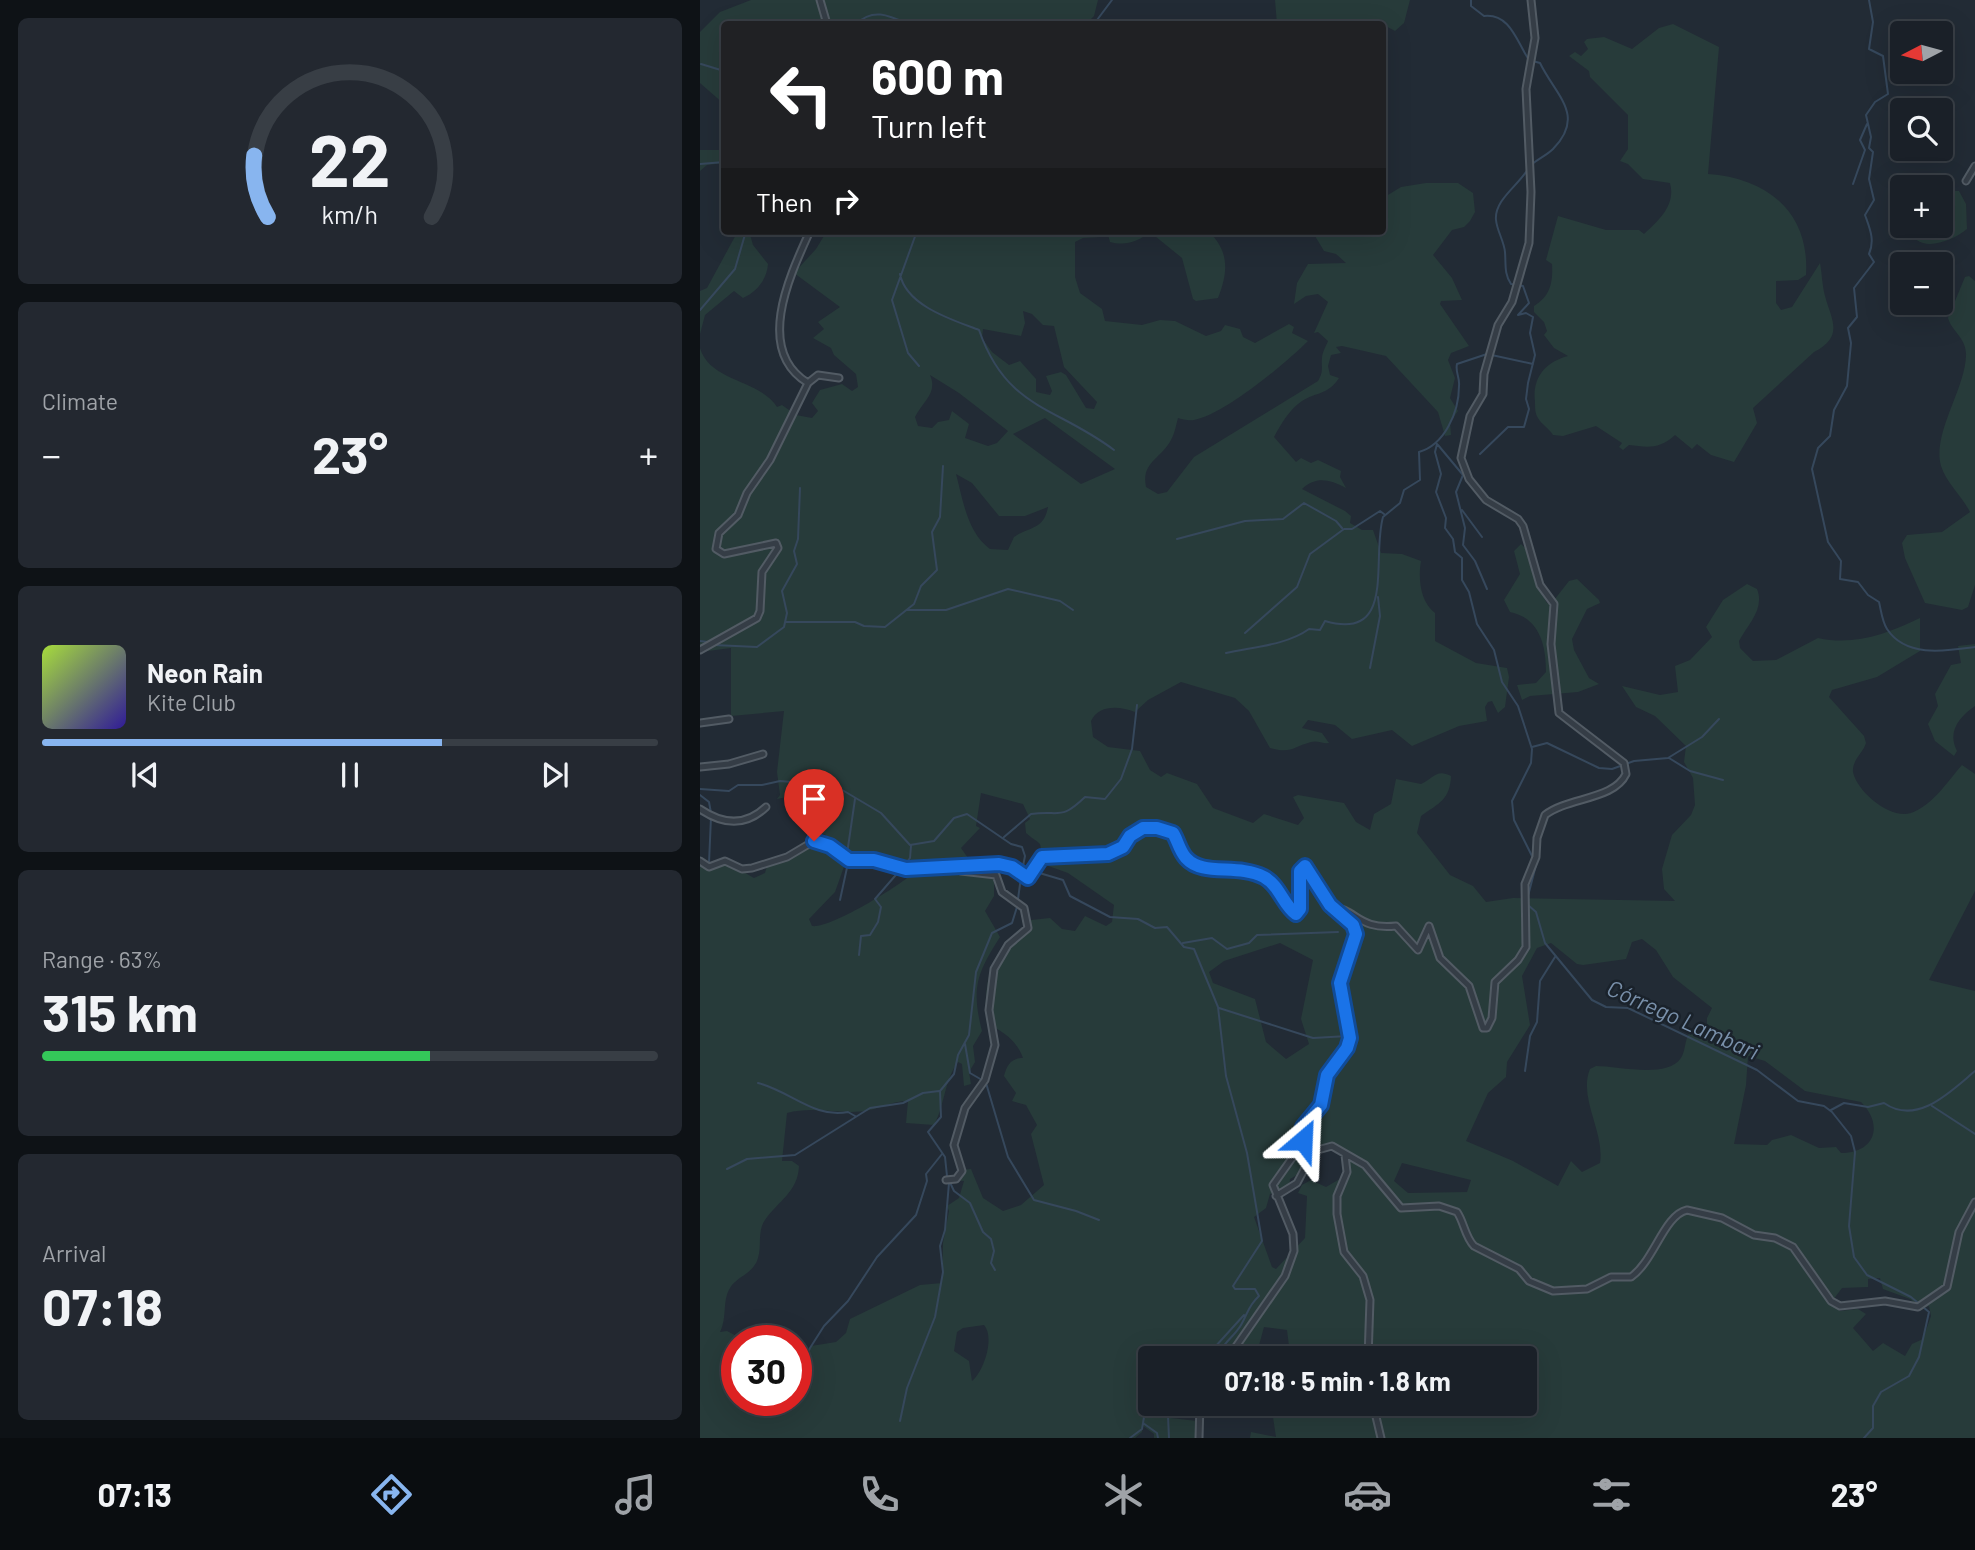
<!DOCTYPE html>
<html lang="en">
<head>
<meta charset="utf-8">
<style>
  :root { --surface:#1a2028; --page:#232830; --text:#f1f3f6; --muted:#9fa3a8; --line:#383e45; --accent:#88b5ef }
  body { margin:0; font-family:Barlow,sans-serif; background:var(--page); color:var(--text); height:100vh; display:flex; flex-direction:column; font-size:26px; white-space:nowrap }
  * { box-sizing:border-box; margin:0 }
  p { font-size:23px; color:var(--muted) }
  .icon { flex:none; width:38px; height:38px; fill:none; stroke:currentColor; stroke-width:2; stroke-linecap:round; stroke-linejoin:round }
  .map { position:relative; flex:1; overflow:hidden }
  .panel { display:flex; flex-direction:column; gap:18px; padding:18px; background:#0e1216; width:700px }
  .panel>* { flex:none }
  .hud { position:absolute; left:21px; top:21px; width:665px; height:214px; border-radius:7px; box-shadow:0 7px 28px #0002,0 0 0 2px var(--line); background:#202124; color:#fff; overflow:hidden }
  .needle { width:46px; rotate:264deg }
  .tools { position:absolute; left:1190px; top:21px; display:grid; gap:14px }
  .tools a { display:grid; place-items:center; width:63px; height:63px; border-radius:7px; background:var(--surface); box-shadow:0 7px 28px #0002,0 0 0 2px var(--line); font-size:35px }
  .speed { position:absolute; left:21px; top:1325px; display:flex; gap:14px; font-size:35px; font-weight:700; text-align:center }
  .speed>* { display:grid; place-content:center; width:91px; height:91px; border-radius:50%; background:var(--surface); box-shadow:0 7px 28px #0002,0 0 0 2px var(--line); line-height:1 }
  .speed .limit { border:10px solid #d22; background:#fff; color:#111 }
  .pin { position:absolute; display:grid; place-items:center; width:60px; height:60px; color:#fff; margin:-72px -30px; border-radius:50% 50% 50% 0; rotate:-45deg; box-shadow:0 0 7px #0007 }
  .pin .icon { rotate:45deg }
  .me { position:absolute; width:77px; margin:-38px; rotate:26deg; stroke-linejoin:round; filter:drop-shadow(0 0 5px #0008) }
  .turn { display:flex; align-items:center; gap:24px; height:147px; padding:0 35px; font-size:32px }
  .turn .icon { width:91px; height:91px; stroke-width:2.5 }
  .turn b { display:block; font-size:49px; line-height:60px }
  .then { display:flex; align-items:center; height:66px; padding:0 35px; background:#0003; gap:14px; font-size:26px }
  .big { font-size:52px; font-weight:700; line-height:1.1 }
  .panel .card { flex:1; display:flex; flex-direction:column; justify-content:center; gap:10px; min-width:0; padding:0 24px; border-radius:10px; background:var(--page) }
  .panel .dial { align-items:center; gap:0 }
  .dial svg { height:182px; overflow:visible; fill:none; stroke:var(--line); stroke-width:7; stroke-linecap:round; text-anchor:middle }
  .dial text { fill:var(--text); stroke:none }
  .song { display:flex; align-items:center; gap:21px }
  .cover { width:84px; height:84px; border-radius:10px; background:linear-gradient(135deg,hsl(80 70% 55%),hsl(250 70% 35%)) }
  .played { height:7px; border-radius:4px; background:linear-gradient(90deg,var(--accent) 65%,var(--line) 65%) }
  .keys { display:flex; justify-content:space-around; direction:ltr }
  .heat { display:flex; justify-content:space-between; align-items:center; font-size:38px; direction:ltr }
  .charge { height:10px; border-radius:5px; background:linear-gradient(90deg,#34c759 63%,var(--line) 0) }
  .trip { position:absolute; left:438px; top:1346px; width:399px; height:70px; border-radius:7px; background:var(--surface); box-shadow:0 7px 28px #0002,0 0 0 2px var(--line); font-weight:700; line-height:70px; text-align:center }
  .tab-bar { display:flex; height:112px; justify-content:space-around; align-items:center; background:#0a0d10; color:var(--muted) }
  .tab-bar .icon { width:49px; height:49px }
  .tab-bar .active { color:var(--accent) }
  .tab-bar b { font-size:32px; color:var(--text) }
  main { display:flex; flex:1; min-height:0 }
  .map>svg:first-child { display:block }
  .green { fill:#273b3a; fill-rule:evenodd }
  .lines { fill:none; stroke-linecap:round; stroke-linejoin:round }
  .stream { stroke:#36485c; stroke-width:2 }
  .minor-casing { stroke:#525b64; stroke-width:9 }
  .minor { stroke:#353d46; stroke-width:5 }
  .route-casing { stroke:#114b97; stroke-width:18 }
  .route { stroke:#1a73e8; stroke-width:12 }
  .labels { text-anchor:middle; stroke-width:5; stroke-linejoin:round; paint-order:stroke }
  .water-label { font-size:23px; font-style:italic; fill:#7990aa; stroke:#1a222b }
</style>
</head>
<body>
<main>
<section class="panel">
<div class="card dial"><svg viewBox="0 0 100 80">
<path d="M14 69A42 42 0 1 1 86 69"/>
<path d="M14 69A42 42 0 0 1 8 42" stroke="#88b5ef"/>
<text x="50" y="56" font-size="32" font-weight="700">22</text>
<text x="50" y="72" font-size="11">km/h</text>
</svg></div>
<div class="card"><p>Climate</p>
<div class="heat"><a>−</a><b class="big">23°</b><a>+</a></div>
</div>
<div class="card">
<div class="song"><i class="cover"></i><div><b>Neon Rain</b><p>Kite Club</p></div></div>
<div class="played"></div>
<div class="keys"><svg class="icon" aria-label="previous" viewBox="0 0 24 24"><path d="M18 5L8 12l10 7zM5 5v14"/></svg><svg class="icon" aria-label="pause" viewBox="0 0 24 24"><path d="M8 5v14M16 5v14"/></svg><svg class="icon" aria-label="next" viewBox="0 0 24 24"><path d="M6 5l10 7-10 7zM19 5v14"/></svg></div>
</div>
<div class="card"><p>Range · 63%</p><b class="big">315 km</b><div class="charge"></div></div>
<div class="card"><p>Arrival</p><b class="big">07:18</b></div>
</section>
<div class="map">
<svg width="1275" height="1438" viewBox="0 0 1275 1438">
  <rect width="100%" height="100%" fill="#222b35"/>
  <path class="green" d="M51 0H398L394 16 386 24H194L182 19 165 24H24V104L0 83V32L20 12Z
    M575 0H710L704 23 695 31 682 24H577Z
    M973 24 1019 47 1008 174C1066 178 1110 211 1106 275L1098 280 1076 281V303L1081 310 1092 307 1120 263C1122 273 1122 285 1125 296 1131 319 1145 336 1114 352L1053 408 1057 423 1034 462 1011 455 997 444 992 449 975 435C959 450 946 447 929 445L923 450 919 447 922 443 896 426 863 436 853 435C849 428 842 425 838 418 835 414 835 407 835 402 832 378 845 362 868 356L854 348 844 335 847 331 844 322 834 312V306C851 296 853 281 852 264L846 260 858 216 906 230H939L944 234C959 220 976 205 970 183L943 179 928 164 920 161 928 149V115L890 77 889 71 869 56 875 52 881 56 888 49 884 42 887 39 904 37 932 49 959 28Z
    M0 150H24V163L7 165 0 171Z
    M726 183H758L773 193 775 212 770 221 764 227 752 230 733 255 752 278 762 300 741 301 740 304 769 346 751 353 748 360 755 378 750 398 758 411 750 422 751 435 745 436 738 412 686 356 642 346 636 347 641 353 631 355 628 366 630 375 639 378C628 395 616 392 602 401 589 410 581 424 574 437L596 462 601 458 611 463 618 460 641 471 640 477 646 488C629 479 616 476 602 489L645 511 651 516 650 523 662 530H673L681 553 702 554 721 561C718 578 720 602 735 613V641L776 663 807 668 809 677 805 707 798 713 792 701 788 702 785 707 787 721 759 726 712 746 692 730 652 739 635 725 608 720 602 728 622 733 629 743C623 744 617 740 611 742 592 747 592 754 570 748L549 711 535 698 481 682 448 700 435 712C420 706 399 704 391 721L393 737 408 747 440 751 450 770 461 777 467 773 497 784 513 808 553 823 564 814 598 825 604 818 593 797 598 795 644 803 656 822 670 830 674 814 691 804 696 779 721 784C733 779 736 768 751 776 750 800 739 803 721 816L717 833 750 875 773 886 786 902 813 898 975 901 964 889 962 869 972 835 991 815 995 805 993 778 984 762 986 746 955 716 936 707 922 686 960 695 978 692 975 666 990 660 1012 637 1006 627 1023 600 1047 584 1057 589C1065 609 1048 624 1039 641L1040 648 1053 661 1076 660 1118 638C1154 646 1187 634 1220 618V651L1177 677 1132 690 1129 697 1164 736 1166 743C1163 753 1152 760 1153 772 1157 792 1191 820 1211 813 1232 806 1248 781 1262 765L1275 774V891L1229 980 1275 991V1438H550L551 1432 576 1437 571 1404H824V1358H581L582 1352 590 1354 587 1330 564 1327 558 1349 546 1346 538 1358H450V1404H493L487 1414 464 1408 462 1417 497 1421 500 1438H454V1434L443 1426 442 1432 435 1438H0V863L15 869 26 862 54 878 65 873 68 862 124 839 126 835 106 827 87 797 77 799 80 795 77 772 84 711 31 716V648L0 652V348C10 382 59 379 77 407L82 405 96 415 112 418 118 411 112 403 120 390 142 384 152 391 158 387 156 374 134 355 131 348 113 338 124 329 118 322 140 307 94 273 116 249 127 231H400V237L383 238 375 242V277L380 293 402 309 405 321 442 325 460 320 475 321 506 336 521 331 525 325 540 329 543 337 555 343 589 324 594 327 592 333 608 341C586 363 524 415 494 420 489 421 481 419 478 418 476 425 475 433 471 440 461 459 441 462 446 487L458 494 467 492 494 457 618 381C624 371 621 368 622 358 622 353 626 346 628 341L618 332 614 333 628 302 618 294 606 296 594 304 597 283 608 264 646 263 636 254 624 251 612 231H682L683 198 701 187ZM323 311 332 314 343 325 354 326 364 367 397 402 394 409 386 408 366 375 361 372 346 376 352 391 350 395 336 392V379L320 361 309 365 292 352 282 338 283 329 321 336 325 323ZM230 375 259 393 308 431 297 443 288 446 265 438 269 424 252 411 249 420 238 422 232 428 218 426 215 417C223 401 238 393 230 375ZM345 418 415 469 381 484 313 434ZM256 474 272 483 299 516H325L348 507C344 530 330 526 314 537L308 550 290 549C267 532 263 500 256 474ZM281 793 323 804 330 819 325 823 326 833C342 847 342 838 340 863L368 873 414 905 412 922 406 926 385 916 375 931 362 929 350 918 322 921 324 927C318 939 308 941 300 951 286 970 284 1001 287 1023 303 1032 316 1039 323 1058 311 1058 307 1065 304 1076L316 1093 312 1101 326 1105 337 1125 331 1134 344 1185 321 1205 303 1211 283 1198 271 1169 261 1170 250 1180 264 1181 259 1198 247 1206 249 1211 243 1243 242 1283 220 1285 150 1319 146 1333 136 1342 111 1346 104 1361V1377L96 1379V1400H37V1340H44L27 1331 20 1332C28 1317 21 1299 32 1285 41 1275 54 1272 58 1258 62 1246 57 1231 65 1220 78 1201 98 1192 99 1166L92 1161H82L87 1113C115 1105 143 1116 170 1110 184 1107 193 1101 208 1101L206 1123 234 1125C245 1105 244 1081 258 1062L262 1064 264 1086 271 1084 269 1072 275 1062 273 1046 282 1031C271 988 277 973 300 937L285 911 294 896V880L285 869 277 871 261 848 280 828 276 826ZM146 861 181 862 207 878C192 890 129 929 112 926L109 919 135 892ZM942 939 956 950 973 977 1012 1008 1007 1018V1032H990C984 1041 986 1050 981 1058 967 1079 917 1066 896 1066L890 1069C878 1098 905 1132 900 1163L882 1172 871 1161 858 1186 813 1161 766 1141 788 1093 806 1077 807 1062 830 1025 822 976 837 948 851 943 877 964 883 965 926 959 932 942ZM580 943 613 960 601 1019 609 1044 586 1059 566 1042 555 999 513 983 509 972 524 961ZM1048 1056 1065 1061 1105 1091 1161 1102C1184 1125 1175 1153 1141 1153L1136 1147 1119 1148 1091 1135 1072 1140 1067 1145 1034 1144 1046 1085ZM629 1147 643 1155 645 1176 626 1187 611 1180 602 1185 598 1193 607 1196 605 1238 576 1269 572 1267 554 1217 566 1208 570 1194 589 1188 590 1179C606 1171 611 1155 629 1147ZM702 1163 771 1180 767 1192 708 1193 694 1181ZM1180 1278 1183 1289 1210 1299 1221 1309 1229 1306 1231 1316 1223 1339 1212 1344 1205 1356 1183 1343 1173 1351 1153 1328 1166 1314 1158 1309 1140 1311 1138 1306 1130 1304 1142 1288 1168 1287V1279ZM284 1325C295 1337 284 1371 272 1381L269 1361 254 1351 257 1332 263 1328Z
    M1249 191H1259L1266 204 1267 229C1251 242 1215 256 1209 226H1241V198Z
    M38 231H49L53 245 68 264C67 279 57 292 43 298L34 291 5 315 0 334V291L7 288Z
    M407 231H508C530 251 528 273 518 298L496 301 493 299 482 258 450 232C437 242 426 246 410 242Z
    M1269 276 1275 281V585L1268 607 1262 610 1225 603 1205 558 1202 543 1207 535 1242 532 1270 512C1262 496 1247 484 1241 466 1232 434 1265 389 1266 356 1267 338 1252 332 1248 318L1265 277Z
    M821 544C837 557 836 586 847 603L851 604 869 581 877 579 899 600 900 603 887 609 872 639 874 650 889 678 899 684 878 692 830 696 822 700 817 685 836 683 846 672C846 644 839 618 810 612L804 600 820 574 814 551Z
    M1275 644V706C1259 717 1247 732 1257 751L1254 756 1235 741 1228 724 1238 706 1235 694 1251 665 1261 663 1258 646Z"/>
  <g class="lines">
    <path class="stream" d="M771 0V6L784 16C810 13 817 42 829 60L840 63C856 96 886 115 853 149 847 155 838 159 831 165
      M1169 0 1173 22 1169 49 1183 56 1188 94 1175 102 1166 115 1171 137 1169 148 1173 152 1169 179 1174 200 1165 215C1170 229 1175 240 1169 254L1174 262 1154 288 1157 317 1148 328 1151 343 1147 386 1134 410 1130 436 1118 448 1112 469 1128 542 1141 561 1140 579 1158 582 1168 595 1179 602C1181 610 1182 621 1187 629 1206 658 1246 651 1275 647
      M156 24C173 8 188 15 208 24
      M394 24 412 0
      M1 64 24 71
      M0 164 24 162
      M1153 184 1165 150 1160 140 1167 124
      M217 231 192 300 208 353 219 366
      M200 274C206 306 253 320 279 330 307 410 356 406 414 450
      M0 310 35 269 46 231
      M737 444 735 452 741 474 736 492 746 518 745 528 753 539 755 552 762 558V580L769 592 777 624 794 650 802 682 818 706 832 749 831 763 812 801 814 820 834 860
      M738 445 763 475 756 492 765 528 763 545 775 561 787 589
      M780 454 808 427H824L829 409 826 399 828 383 835 355 830 333 833 317 826 313 818 315 829 303 823 286 811 284C804 274 806 264 805 252 804 241 797 231 796 220 794 200 819 185 828 169
      M762 510 782 537
      M477 539 545 521 583 519 604 503 636 521 642 528
      M207 610H246L308 589 360 601 373 610
      M86 622H155L164 626 185 627 214 604 221 586 237 570 232 532 240 517 243 466
      M545 633 597 587 610 554 644 529H652L680 511 684 514
      M0 641 8 642
      M14 645 57 647 84 627 87 613 82 591 97 564 94 551 98 539 100 488
      M526 653C553 647 587 645 609 629L620 630 625 621C697 642 671 559 683 517L700 503 704 490 720 480 719 452C744 445 759 413 759 386 760 377 755 372 757 364L787 354 833 364
      M670 668 680 616 678 597
      M832 747 847 743 899 768 912 769 934 761 968 758 1002 737 1019 719
      M969 758 990 771 1023 780
      M0 789 29 791 38 785H62L80 781 126 785 144 791 181 813 210 845 234 841 254 818 267 814 311 844 322 847 325 856 322 871
      M0 795 9 802 11 813
      M304 837 331 814C361 810 360 821 385 797L405 799 421 779 432 749 437 705
      M147 854 155 799
      M9 863 11 817
      M204 866 210 858 211 846
      M336 872 363 880 370 896 410 917 438 919 455 928 467 927 484 947 494 949 518 1007 526 1076 547 1153 562 1241 533 1286 535 1289H555L559 1296C548 1306 548 1313 541 1325 534 1337 521 1344 518 1358
      M828 896 836 865
      M318 899 321 877
      M140 900 148 863
      M828 905 836 912 845 943 892 1000 906 1007 928 1008 1057 1070 1098 1101 1124 1106 1132 1112 1151 1136 1155 1152 1149 1226 1154 1257 1167 1275 1211 1297 1229 1312 1219 1357 1209 1376 1181 1392 1173 1406V1428L1164 1438
      M483 943 512 938 527 949 549 943 557 935 638 932
      M159 955 161 936 170 935 178 922 181 907 175 899 201 869
      M519 1008 613 1038 648 1036
      M265 1044 270 1073 282 1080
      M825 1071 830 1036 837 1022 840 981 855 957
      M58 1083C90 1091 115 1119 148 1112L155 1116
      M286 1083 308 1157 334 1200 376 1211 399 1220
      M1232 1106 1275 1134
      M1131 1110 1144 1103 1168 1107 1184 1103C1217 1126 1250 1092 1275 1071
      M27 1169 47 1159 95 1155 170 1108 203 1103 223 1093 239 1091
      M295 1270 291 1263 294 1251 291 1239 283 1232 270 1203 254 1191 247 1176 245 1157 228 1132 241 1117 240 1091 254 1074 258 1055 269 1035 276 972 292 933 312 923 317 907
      M505 1358 544 1315
      M98 1381 110 1348 124 1326 148 1301 177 1257 216 1215 227 1181 226 1174 242 1154
      M200 1421 207 1388 235 1317 243 1272 240 1246 245 1230 249 1183
      M443 1423 457 1433 458 1438
      M430 1438 442 1429 445 1411 450 1404
      M469 1438 468 1416 474 1404"/>
    <defs>
      <path id="minor" d="M120 0 127 24
        M1266 181 1275 166
        M108 383C54 350 90 275 110 231
        M0 650 57 618 60 611 62 572 78 548 76 543 24 554 16 549 19 533 38 515 47 493 70 460 108 383 118 375 139 378
        M0 723 29 719
        M0 767 29 764 63 754
        M0 809C22 824 45 827 66 807
        M0 861 9 867 25 861 42 869 52 868 87 857 114 841 130 846 149 860H174L206 869 299 864 314 868 328 878 342 857 408 854 423 847 430 836 443 828H457L473 833C478 841 479 850 486 857 503 878 537 862 564 877 580 886 583 905 596 914L600 909V871L602 866 608 868 630 906 656 928 653 948 640 983 651 1033 647 1048 627 1075 621 1105 603 1127 602 1144 573 1185 593 1234 594 1251 585 1276 528 1358
        M630 906C658 910 658 930 696 926L718 950 729 926 740 958 769 986 783 1028H787L792 1018 795 982 818 960 826 947 825 884 836 857 837 838 845 815C868 797 914 800 926 774L924 763 859 713 851 644 854 604 840 585 823 526 818 519 786 500 769 479 761 458 770 416 783 394 784 374 798 325 812 302 829 243 831 192 826 89 835 38 831 0
        M645 1155 647 1172 637 1196V1214L644 1252 663 1276 670 1300 668 1358
        M246 1180 256 1179 262 1171 254 1145 265 1108 285 1080 295 1045 289 1010 294 969 308 945 328 928 324 908 302 892 296 875 261 871 256 867
        M576 1196 597 1183 614 1151 632 1146 665 1165 701 1208 739 1206 757 1212C764 1222 765 1237 774 1246L819 1269 829 1281 853 1291 887 1289 911 1277H931C954 1261 964 1215 987 1210L1022 1218 1054 1235 1075 1238 1093 1247 1131 1301 1140 1306 1185 1301 1218 1307 1247 1287 1259 1232 1275 1202
        M673 1404 681 1438
        M499 1438 500 1404"/>
    </defs>
    <use href="#minor" class="minor-casing"/>
    <use href="#minor" class="minor"/>
  </g>
  <g class="lines">
    <defs>
      <path id="route" d="M114 841 130 846 149 860H174L206 869 299 864 312 867 328 878 342 857 408 854 423 847 430 836 443 828H457L473 833C478 841 479 850 486 858 503 877 537 863 564 877 580 886 583 905 596 914L600 909V871L605 866 630 905 653 925 656 934 640 983 650 1038 647 1048 627 1075 621 1105 603 1127V1140"/>
    </defs>
    <use href="#route" class="route-casing"/>
    <use href="#route" class="route"/>
  </g>
  <g class="labels">
    <g class="water-label">
      <text transform="translate(983 1020) rotate(24)" y="8">Córrego Lambari</text>
    </g>
  </g>
</svg>
<div class="tools">
<a><svg class="needle" viewBox="-14 -14 28 28"><path d="M0-13l5 13h-10z" fill="#e53935"/><path d="M0 13l5-13h-10z" fill="#9fa3a8"/></svg></a>
<a><svg class="icon" aria-label="search" viewBox="0 0 24 24"><circle cx="10" cy="10" r="6"/><path d="M15 15l6 6"/></svg></a>
<a>+</a>
<a>−</a>
</div>
<div class="speed"><div class="limit">30</div></div>
<div class="pin" style="left:114px;top:841px;background:#d93025"><svg class="icon" aria-label="arrive" viewBox="0 0 24 24"><path d="M6 21V4h12l-3 4 3 4H6"/></svg></div>
<svg class="me" style="left:603px;top:1140px" viewBox="-20 -20 40 40"><path d="M0-17L14 15 0 8-14 15z" fill="#1a73e8" stroke="#fff" stroke-width="4"/></svg>
<div class="trip">07:18 · 5 min · 1.8 km</div>
<div class="hud">
<div class="turn"><svg class="icon" aria-label="left" viewBox="0 0 24 24"><path d="M17 20v-9H6M10 6l-5 5 5 5"/></svg><div><b>600 m</b>Turn left</div></div>
<div class="then">Then<svg class="icon" aria-label="right" viewBox="0 0 24 24"><path d="M7 20v-9h11M14 6l5 5-5 5"/></svg></div>
</div>
</div>
</main>
<nav class="tab-bar">
<b>07:13</b>
<svg class="icon active" aria-label="directions" viewBox="0 0 24 24"><path d="M12 3l9 9-9 9-9-9zM9 14v-3h6M13 9l2 2-2 2"/></svg>
<svg class="icon" aria-label="music" viewBox="0 0 24 24"><path d="M9 18V5l10-2v13"/><circle cx="6" cy="18" r="3"/><circle cx="16" cy="16" r="3"/></svg>
<svg class="icon" aria-label="phone" viewBox="0 0 24 24"><path d="M5 4h4l2 5-3 2q2 4 5 5l2-3 5 2v4C11 20 4 13 5 4z"/></svg>
<svg class="icon" aria-label="climate" viewBox="0 0 24 24"><path d="M12 3v18M4 7l16 10M4 17L20 7"/></svg>
<svg class="icon" aria-label="car" viewBox="0 0 24 24"><path d="M5 17H2v-5l4-1 3-4h7l3 4 3 1v5h-3M9 17h6M6 11h13"/><circle cx="7" cy="17" r="2"/><circle cx="17" cy="17" r="2"/></svg>
<svg class="icon" aria-label="filters" viewBox="0 0 24 24"><path d="M4 7h16M4 17h16"/><circle cx="9" cy="7" r="2"/><circle cx="15" cy="17" r="2"/></svg>
<b>23°</b>
</nav>
</body>
</html>
